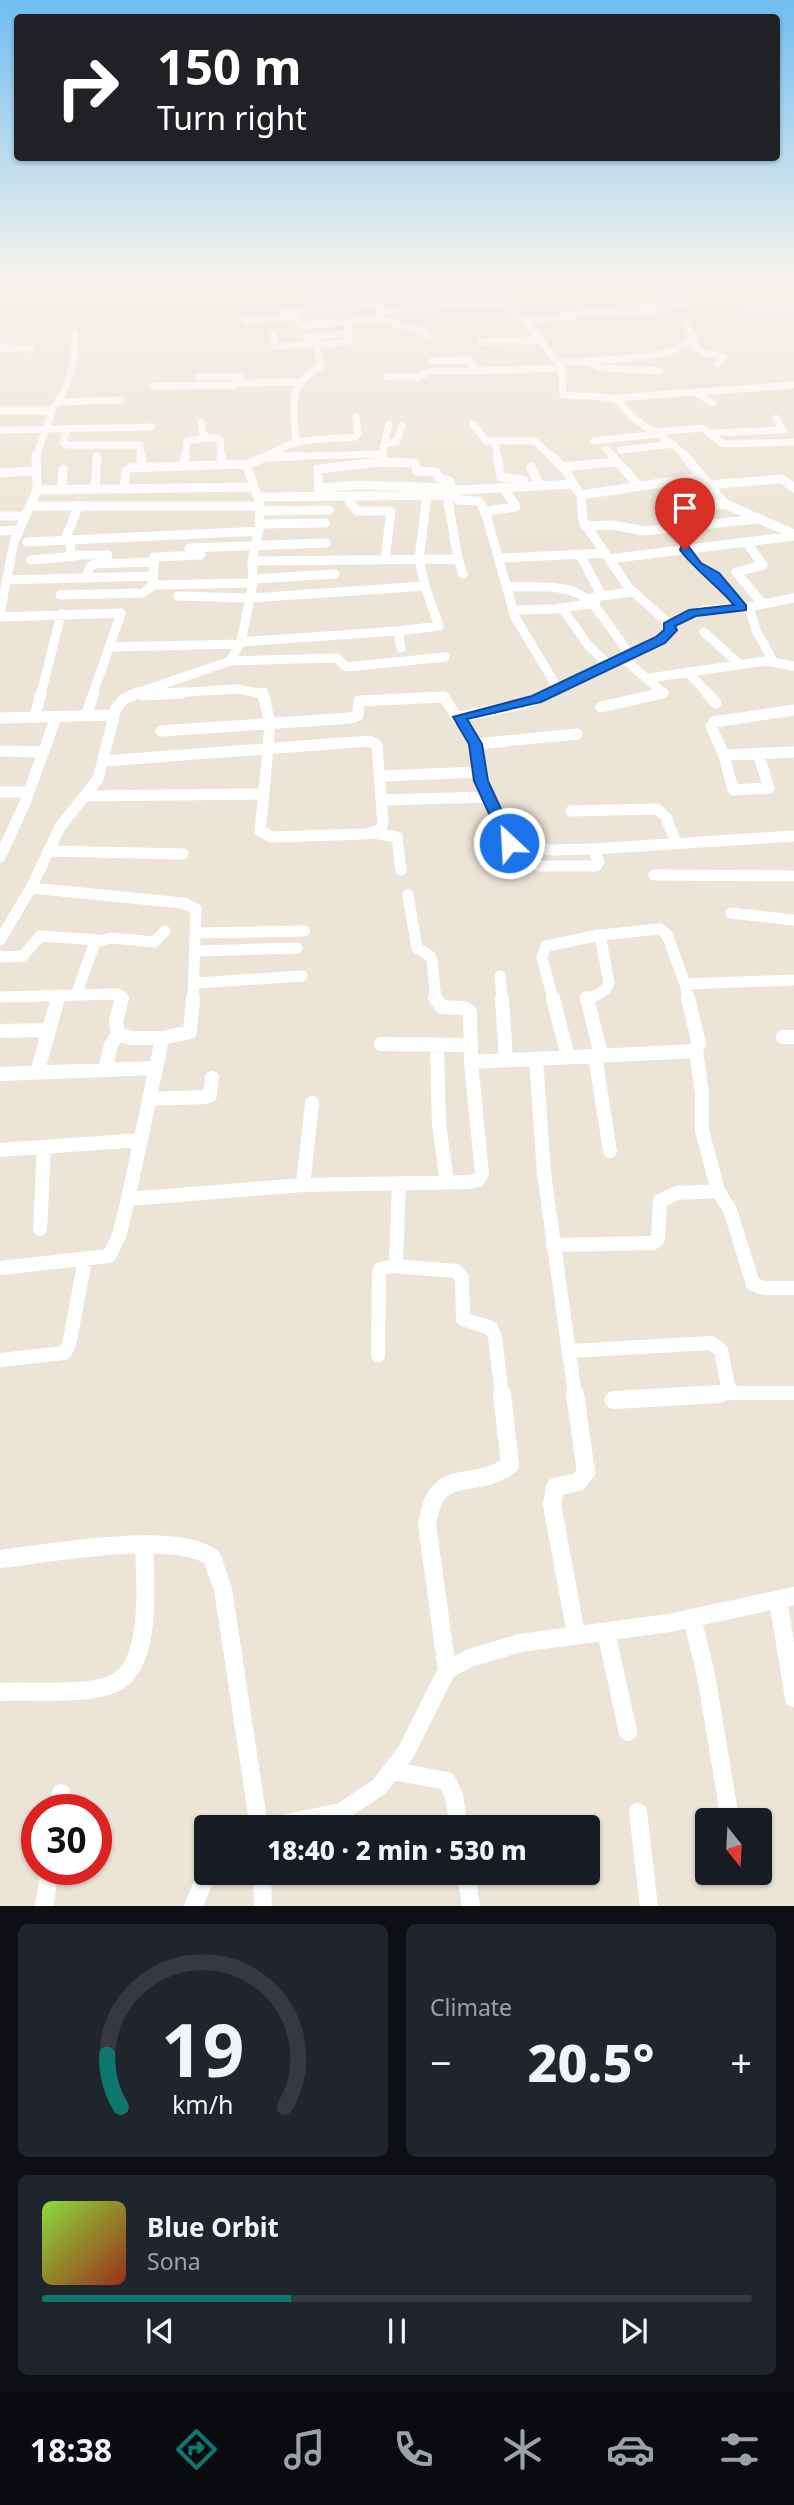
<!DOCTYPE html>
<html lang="en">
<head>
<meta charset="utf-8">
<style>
  :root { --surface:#171b24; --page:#20242c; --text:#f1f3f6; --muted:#9ea1a6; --line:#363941; --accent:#0f766e }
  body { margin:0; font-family:"Noto Sans",sans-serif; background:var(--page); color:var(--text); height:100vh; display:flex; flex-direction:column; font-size:26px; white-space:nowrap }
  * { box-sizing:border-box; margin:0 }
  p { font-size:23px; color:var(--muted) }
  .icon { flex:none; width:38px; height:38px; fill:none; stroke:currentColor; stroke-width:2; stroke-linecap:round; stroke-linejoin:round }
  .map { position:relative; height:1906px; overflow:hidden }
  .drawer { display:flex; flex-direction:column; gap:18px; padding:18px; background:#0d0f14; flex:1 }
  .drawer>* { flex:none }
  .banner { position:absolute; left:14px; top:14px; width:766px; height:147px; border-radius:7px; box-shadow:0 2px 5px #0004; background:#202124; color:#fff; overflow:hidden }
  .needle { width:46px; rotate:162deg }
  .fabs { position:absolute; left:695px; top:1808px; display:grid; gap:14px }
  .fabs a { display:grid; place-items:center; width:77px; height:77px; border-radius:7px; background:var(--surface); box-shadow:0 2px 5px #0004; font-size:35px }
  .speed { position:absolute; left:21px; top:1794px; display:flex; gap:14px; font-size:35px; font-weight:700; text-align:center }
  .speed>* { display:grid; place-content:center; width:91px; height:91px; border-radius:50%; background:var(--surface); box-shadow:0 2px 5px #0004; line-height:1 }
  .speed .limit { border:10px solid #d22; background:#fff; color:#111 }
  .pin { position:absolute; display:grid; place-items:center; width:60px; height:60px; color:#fff; margin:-72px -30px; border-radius:50% 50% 50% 0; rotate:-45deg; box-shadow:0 0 7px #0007 }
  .pin .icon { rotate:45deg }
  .me { position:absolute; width:77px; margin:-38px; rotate:335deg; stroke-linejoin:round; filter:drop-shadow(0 0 5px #0008) }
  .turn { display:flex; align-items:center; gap:24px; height:147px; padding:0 28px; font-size:32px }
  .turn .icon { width:91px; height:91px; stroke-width:2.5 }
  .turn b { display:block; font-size:49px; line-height:60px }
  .big { font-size:52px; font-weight:800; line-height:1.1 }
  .drawer .widget { flex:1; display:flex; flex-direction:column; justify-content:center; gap:10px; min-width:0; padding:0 24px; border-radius:10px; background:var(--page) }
  .drawer .dial { align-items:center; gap:0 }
  .dial svg { height:182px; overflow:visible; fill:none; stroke:var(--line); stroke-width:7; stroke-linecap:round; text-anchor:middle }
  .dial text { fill:var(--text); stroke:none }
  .song { display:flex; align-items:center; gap:21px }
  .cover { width:84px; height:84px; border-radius:10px; background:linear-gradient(135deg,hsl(90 70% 55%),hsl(10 70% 35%)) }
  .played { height:7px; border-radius:4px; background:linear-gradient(90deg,var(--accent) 35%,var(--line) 35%) }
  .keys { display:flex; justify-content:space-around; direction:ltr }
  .heat { display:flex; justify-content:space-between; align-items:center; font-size:38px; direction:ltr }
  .drawer .tiles { flex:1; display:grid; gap:18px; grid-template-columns:1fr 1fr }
  .widget:last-child { grid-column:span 2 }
  .trip { position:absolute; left:194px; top:1815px; width:406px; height:70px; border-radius:7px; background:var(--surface); box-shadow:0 2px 5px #0004; font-weight:800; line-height:70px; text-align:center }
  .dock { display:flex; height:112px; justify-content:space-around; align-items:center; background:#090b0e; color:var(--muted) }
  .dock .icon { width:49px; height:49px }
  .dock .current { color:var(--accent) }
  .dock b { font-size:32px; color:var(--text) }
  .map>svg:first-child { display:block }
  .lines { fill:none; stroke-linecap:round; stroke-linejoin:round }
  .minor-far4 { stroke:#fff; stroke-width:7 }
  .minor-far3 { stroke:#fff; stroke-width:9 }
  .minor-far2 { stroke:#fff; stroke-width:11 }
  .minor-far1 { stroke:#fff; stroke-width:14 }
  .minor { stroke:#fff; stroke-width:18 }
  .route { fill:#1a73e8; stroke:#114b97; stroke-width:2 }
</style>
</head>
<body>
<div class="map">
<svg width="794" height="1907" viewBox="0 0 794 1907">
  <rect width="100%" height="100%" fill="#ece4d6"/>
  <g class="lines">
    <path class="minor-far4" d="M280 275 284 281
      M497 275 503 302 530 327 562 368 563 395 605 397 619 401C636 428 667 434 687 458
      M569 279 640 283 788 279 794 282
      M373 293 431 288
      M326 300 375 297
      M746 307H794
      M642 308 686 306 680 297
      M285 310 379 306
      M380 311 503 302
      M246 320 297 317 301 324 306 325 380 320C379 301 373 284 355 275
      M380 320 426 332 429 337
      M524 321 593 313 654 315
      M273 334 275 346 345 343 349 341V326L353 323
      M308 337 349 333
      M481 342 541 340
      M691 344 702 352 724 357 718 364
      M0 348 31 349
      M585 362 604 368 660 371
      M558 363C601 358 658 363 695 340L686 324
      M476 371 562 368
      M199 377H240L244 383 299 382
      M387 377H418L430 371H476L468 360 432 361
      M153 386 234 385 242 382
      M698 392 794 385
      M615 398 694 392 713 403
      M58 402 120 400
      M51 410C70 388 76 361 75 333
      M0 411H52L36 458
      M201 422 203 436 220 439 221 458
      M473 424 486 441H535L553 458
      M0 430 151 427
      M67 430 63 442 66 445H140L141 458
      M655 432 702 428 723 444 794 442
      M710 433 783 430 776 418
      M296 441C294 405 286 386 321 366L316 344
      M594 441 657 434
      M495 442 498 458
      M387 443 397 442 402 425
      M606 449 614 458
      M621 450 674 444
      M269 457 384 454
      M185 458 187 441 207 438
      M265 458C297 435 318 441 355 437L358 434 356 417
      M381 458 389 424"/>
    <path class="minor-far3" d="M36 456 37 490
      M141 456 142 467
      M221 456V464
      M381 456 380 462 415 463 417 471 436 472 439 478 450 481 452 489 461 490
      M497 456 501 477 524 480
      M551 456 565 469 573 484
      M612 456 639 486
      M685 456 725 504 794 534
      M269 457 296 456
      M184 465 185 456
      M246 465 268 456
      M531 467 540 486
      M562 467 615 462
      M0 473 33 471
      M707 485 782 479 794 488
      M95 488 97 457
      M124 488 126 471 130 468 241 464 247 466 259 501 260 524 252 561 253 583 241 642 230 661 134 694
      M318 488 358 485 451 488
      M62 489 63 469
      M319 494 318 469 381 462
      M447 495 458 559
      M455 495 458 500 479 501 486 514 515 617 557 687
      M581 495 583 521 609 559 794 536
      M350 496 349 501 357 511H391L385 559
      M258 497 455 495 461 490 573 484 581 495 701 477
      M30 506H260
      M661 506 669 510 725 504
      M261 511 329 510
      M486 511 516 507 504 488
      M0 516H24
      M260 524 325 523
      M585 526 613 525 644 531 758 519
      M0 531 18 530
      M65 540 79 505
      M70 540 71 555H108
      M27 542 259 531
      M746 542 763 565 736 572 763 604
      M189 548 326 543
      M685 550 697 565 715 576 742 607
      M580 555 602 596
      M154 557 201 555
      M501 558 605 553
      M31 560 75 556
      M252 561 458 559 463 574
      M86 578 90 567 95 564 154 562 153 585 253 583
      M254 579 335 574
      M7 580 154 576
      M425 586 419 559 427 496
      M507 587C588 585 584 589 629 654
      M60 595 143 593 153 585
      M178 596 250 598 425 586 439 626 398 631 401 648
      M594 597 632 592
      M749 607 756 630 773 661
      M562 608 588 645 607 664
      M512 610 555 609 596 603
      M0 613 14 542 37 490 252 487
      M0 617 121 613 93 694
      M668 625 704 610 749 607 794 598
      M704 632 739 664
      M241 642 398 631
      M109 647 240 644
      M622 657 663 693 657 694
      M230 661 337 658 346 667 445 657
      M688 672 708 694
      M649 678 766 661 794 666
      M41 694 61 614
      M154 694 237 689 264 694
      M545 694 660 640 669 632 665 620 629 588 609 559"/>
    <path class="minor-far2" d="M263 693 270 724 264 794
      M707 693 716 703
      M143 695 181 693
      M601 707 663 693
      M86 716 94 693
      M35 717 41 693
      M0 718 113 715
      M714 722 794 710
      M711 726 724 755
      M161 731 351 718 358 715 359 701 444 697 458 719
      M476 744 577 734
      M0 751 44 752
      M758 754 769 788 733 790 724 755 794 752
      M382 776 478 772
      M0 792H29
      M87 796 264 794 260 831 272 837 366 834 380 830 383 824 377 745 369 741 104 761
      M486 797 506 831 509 843 551 850 593 849 794 836
      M383 800 486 797 478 772 476 744 459 717 527 703 549 693
      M571 811 657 809 666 817 676 843
      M373 833 397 837 401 870
      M48 851 183 854
      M0 857 25 803 56 717
      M539 866H596L599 862 593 849
      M654 875 794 876
      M31 888 183 903 196 909 193 1000
      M408 895 417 948 430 956 432 961 436 1000
      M731 913 794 920
      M196 933 304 931
      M0 940 31 888 60 827 98 779 116 708 124 699 138 693
      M196 951 297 948
      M0 957 23 956 40 936 98 940
      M500 976 502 1000
      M196 983 302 976
      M76 995 95 942 111 938 154 942 165 931
      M0 997 118 994 123 1000
      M58 1000 59 995
      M553 1000 542 957 546 946 600 935 660 929 667 935 685 984
      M588 1000 605 990 609 983 600 935
      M689 1000 685 984 794 980"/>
    <path class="minor-far1" d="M122 998 116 1021 118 1034 132 1038H162
      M435 998 442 1007 464 1008 470 1012 471 1062
      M502 998 506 1060
      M553 998 568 1057
      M587 998 601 1055
      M0 1031 49 1030
      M783 1037H794
      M381 1044 470 1045
      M437 1045 439 1124 447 1182
      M696 1051 702 1094V1130L718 1191
      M595 1056 610 1151
      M536 1059 544 1173 575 1396
      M156 1068 162 1038 190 1032 193 998
      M105 1070 111 1045 118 1034
      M37 1073 58 998
      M0 1074 156 1068 128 1199 303 1185 470 1182 478 1180 482 1173 471 1062 696 1051 699 1044 688 998
      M150 1099 205 1097 210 1095 212 1078
      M0 1150 141 1140
      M303 1185 312 1103
      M40 1229 44 1147
      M553 1245 653 1243 658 1239 660 1201 677 1193 718 1191 730 1210 753 1284 764 1288H794
      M394 1266 456 1271 462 1278 463 1319 491 1328 495 1337 502 1396
      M0 1268 109 1256 119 1236 128 1199
      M570 1351 711 1343 721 1350 728 1386 734 1393H794
      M378 1355 379 1273 380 1269 394 1266 396 1261 399 1183
      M0 1360 64 1353 69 1345 85 1260
      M689 1396 734 1393"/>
    <path class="minor" d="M575 1394 586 1472 578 1482 555 1487 552 1505 576 1634
      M614 1400 719 1394
      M0 1559C47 1554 176 1529 212 1558L223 1589 259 1827
      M778 1600 794 1698
      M692 1618 706 1675 728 1807
      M606 1632 628 1732
      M447 1670 427 1524C437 1462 471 1493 510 1465L502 1394
      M0 1692C31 1690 84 1696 113 1684 154 1666 145 1580 144 1544
      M394 1771 447 1781 454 1796 459 1827
      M58 1810 61 1793
      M638 1812 649 1907
      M268 1827 341 1812 379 1787 406 1752 447 1670 470 1658 520 1643 669 1623 794 1596
      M262 1872 263 1907
      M466 1872 471 1907
      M44 1907 50 1869
      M193 1907 208 1872"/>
  </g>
  <linearGradient id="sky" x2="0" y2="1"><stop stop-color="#70bcf0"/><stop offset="0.51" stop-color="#f6f3ed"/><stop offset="1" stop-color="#f6f3ed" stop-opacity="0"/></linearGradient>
  <rect width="794" height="541" fill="url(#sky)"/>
  <path class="route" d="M681 547H689L701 563 719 573 746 605V610L696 616 675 626 677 630 665 643 541 702 467 719 482 744 488 781 517 843 515 846H504L474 781 469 744 453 717 532 696 656 637 664 630V623L689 610 734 605C716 584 695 570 680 550Z"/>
</svg>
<div class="fabs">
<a><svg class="needle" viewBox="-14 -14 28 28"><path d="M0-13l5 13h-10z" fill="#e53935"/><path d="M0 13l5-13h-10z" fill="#9ea1a6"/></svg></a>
</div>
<div class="speed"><div class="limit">30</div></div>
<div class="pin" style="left:685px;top:550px;background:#d93025"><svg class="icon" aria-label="arrive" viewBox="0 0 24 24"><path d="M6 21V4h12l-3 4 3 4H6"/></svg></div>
<svg class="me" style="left:509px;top:843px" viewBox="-20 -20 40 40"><circle r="17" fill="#1a73e8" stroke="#fff" stroke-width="3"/><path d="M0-11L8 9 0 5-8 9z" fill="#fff"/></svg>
<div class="trip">18:40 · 2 min · 530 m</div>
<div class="banner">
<div class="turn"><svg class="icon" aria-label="right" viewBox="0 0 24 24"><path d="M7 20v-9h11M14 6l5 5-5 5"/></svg><div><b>150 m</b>Turn right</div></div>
</div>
</div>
<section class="drawer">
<div class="tiles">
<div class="widget dial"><svg viewBox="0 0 100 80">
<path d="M14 69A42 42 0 1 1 86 69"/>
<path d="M14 69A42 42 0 0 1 8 46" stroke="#0f766e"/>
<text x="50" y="56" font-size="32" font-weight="700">19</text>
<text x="50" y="72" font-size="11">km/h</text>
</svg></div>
<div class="widget"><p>Climate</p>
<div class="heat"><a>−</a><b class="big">20.5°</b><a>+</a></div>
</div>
<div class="widget">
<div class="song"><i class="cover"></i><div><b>Blue Orbit</b><p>Sona</p></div></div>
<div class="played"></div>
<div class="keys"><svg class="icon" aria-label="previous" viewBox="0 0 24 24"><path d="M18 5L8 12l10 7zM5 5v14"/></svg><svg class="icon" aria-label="pause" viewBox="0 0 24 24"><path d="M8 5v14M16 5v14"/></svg><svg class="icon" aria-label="next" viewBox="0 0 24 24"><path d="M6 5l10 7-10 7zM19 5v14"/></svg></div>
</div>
</div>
</section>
<nav class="dock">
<b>18:38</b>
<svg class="icon current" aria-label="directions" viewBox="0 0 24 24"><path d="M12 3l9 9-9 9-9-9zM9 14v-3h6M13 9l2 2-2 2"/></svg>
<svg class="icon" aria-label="music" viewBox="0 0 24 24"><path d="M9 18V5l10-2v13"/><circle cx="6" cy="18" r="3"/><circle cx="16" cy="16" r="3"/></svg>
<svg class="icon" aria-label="phone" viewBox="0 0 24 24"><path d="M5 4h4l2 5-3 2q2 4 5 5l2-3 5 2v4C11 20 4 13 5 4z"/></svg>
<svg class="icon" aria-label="climate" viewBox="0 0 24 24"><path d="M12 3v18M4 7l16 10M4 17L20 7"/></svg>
<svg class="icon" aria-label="car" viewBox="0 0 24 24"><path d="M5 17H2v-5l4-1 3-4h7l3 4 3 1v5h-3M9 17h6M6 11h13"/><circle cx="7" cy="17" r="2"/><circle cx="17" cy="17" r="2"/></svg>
<svg class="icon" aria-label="filters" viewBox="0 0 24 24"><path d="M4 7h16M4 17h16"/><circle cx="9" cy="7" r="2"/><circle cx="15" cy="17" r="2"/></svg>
</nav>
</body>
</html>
